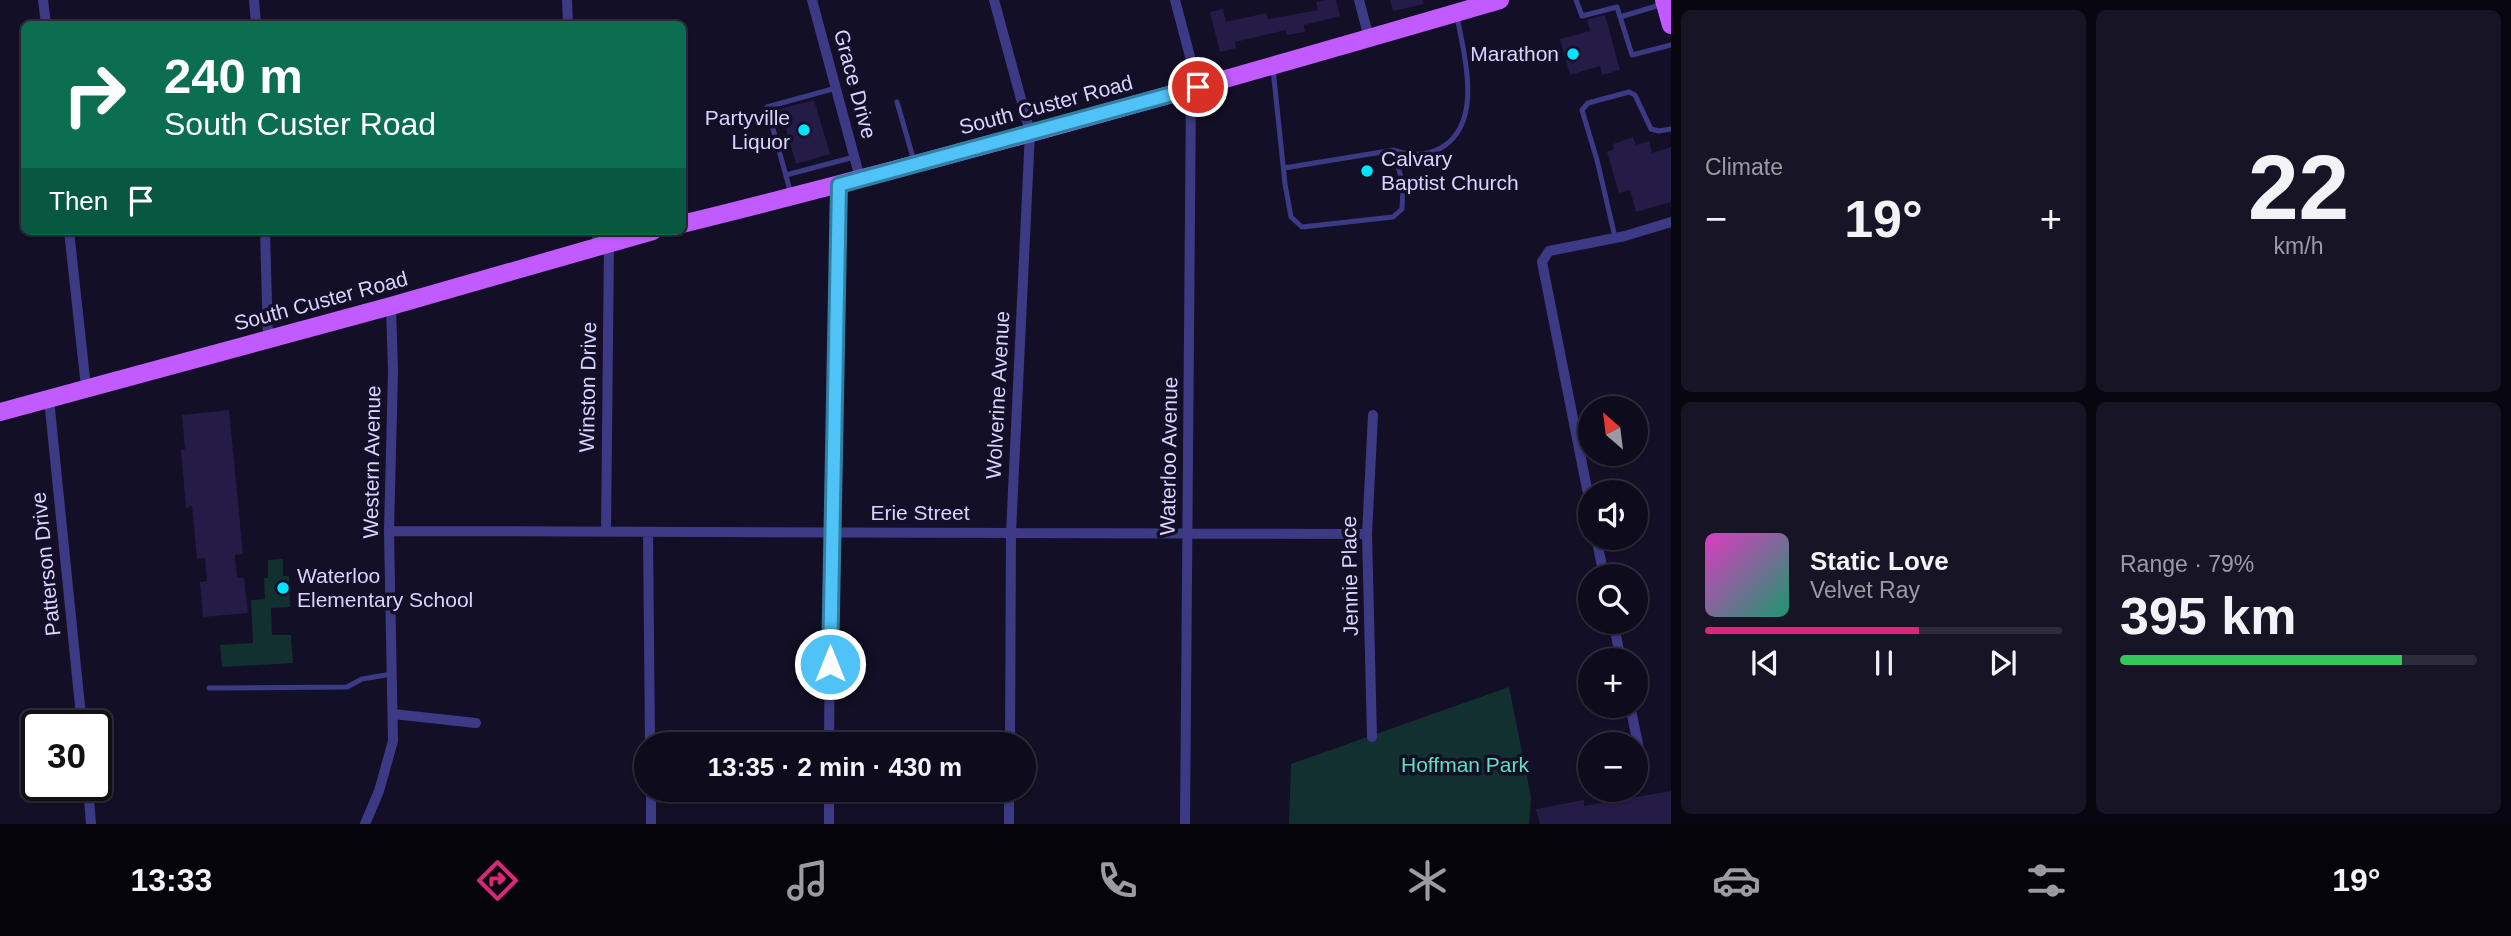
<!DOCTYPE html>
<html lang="en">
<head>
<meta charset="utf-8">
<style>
  :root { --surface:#0e0b1c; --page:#171425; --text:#f1f3f6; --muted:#9b9ba3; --line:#2e2b3b; --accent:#db2777 }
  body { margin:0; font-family:Arial,sans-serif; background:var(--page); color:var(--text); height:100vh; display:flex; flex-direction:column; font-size:26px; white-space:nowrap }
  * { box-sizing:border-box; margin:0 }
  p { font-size:23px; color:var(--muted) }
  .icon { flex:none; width:38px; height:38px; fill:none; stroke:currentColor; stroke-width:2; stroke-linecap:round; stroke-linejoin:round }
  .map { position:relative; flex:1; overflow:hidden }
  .drawer { display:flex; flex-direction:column; gap:10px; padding:10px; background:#08060f; width:840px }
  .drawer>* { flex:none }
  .guide { position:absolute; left:21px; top:21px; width:665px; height:214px; border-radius:10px; box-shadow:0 2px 5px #0004,0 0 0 2px var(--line); background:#0b6e4f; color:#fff; overflow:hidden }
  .needle { width:46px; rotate:332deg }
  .buttons { position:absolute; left:1578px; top:396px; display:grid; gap:14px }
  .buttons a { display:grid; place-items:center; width:70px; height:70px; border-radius:50%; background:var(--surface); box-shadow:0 2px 5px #0004,0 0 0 2px var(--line); font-size:35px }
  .speed { position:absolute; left:21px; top:710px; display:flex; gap:14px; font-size:35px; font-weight:700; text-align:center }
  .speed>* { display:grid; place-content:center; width:91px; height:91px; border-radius:50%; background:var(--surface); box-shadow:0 2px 5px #0004,0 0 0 2px var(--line); line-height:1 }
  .speed .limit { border:4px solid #111; border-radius:10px; background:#fff; color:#111 }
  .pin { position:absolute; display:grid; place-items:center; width:60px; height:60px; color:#fff; margin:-30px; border:4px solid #fff; border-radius:50%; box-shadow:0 2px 7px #0007 }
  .me { position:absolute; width:77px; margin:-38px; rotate:0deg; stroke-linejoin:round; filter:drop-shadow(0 0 5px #0008) }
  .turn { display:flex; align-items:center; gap:24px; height:147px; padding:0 28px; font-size:32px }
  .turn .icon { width:91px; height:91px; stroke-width:2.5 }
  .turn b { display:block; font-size:49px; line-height:60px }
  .then { display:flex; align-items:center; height:66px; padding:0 28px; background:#0003; gap:14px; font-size:26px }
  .big { font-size:52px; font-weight:600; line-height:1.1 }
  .drawer .widget { flex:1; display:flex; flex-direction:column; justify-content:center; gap:10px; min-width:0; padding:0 24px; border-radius:10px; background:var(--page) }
  .drawer .dial { align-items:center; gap:0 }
  .dial b { font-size:91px; line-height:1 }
  .song { display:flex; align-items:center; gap:21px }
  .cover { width:84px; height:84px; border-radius:10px; background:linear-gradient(135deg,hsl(310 70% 55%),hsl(160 70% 35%)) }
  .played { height:7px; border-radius:4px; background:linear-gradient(90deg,var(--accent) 60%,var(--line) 60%) }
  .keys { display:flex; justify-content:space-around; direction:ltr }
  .heat { display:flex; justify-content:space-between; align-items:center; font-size:38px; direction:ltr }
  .charge { height:10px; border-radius:5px; background:linear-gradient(90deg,#34c759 79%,var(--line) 0) }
  .drawer .tiles { flex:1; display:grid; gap:10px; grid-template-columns:repeat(2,1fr) }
  .trip { position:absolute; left:634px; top:732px; width:402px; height:70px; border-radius:35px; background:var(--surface); box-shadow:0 2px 5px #0004,0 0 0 2px var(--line); font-weight:600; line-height:70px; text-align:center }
  .menu { display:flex; height:112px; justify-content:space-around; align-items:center; background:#06040b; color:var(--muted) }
  .menu .icon { width:49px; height:49px }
  .menu .active { color:var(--accent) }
  .menu b { font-size:32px; color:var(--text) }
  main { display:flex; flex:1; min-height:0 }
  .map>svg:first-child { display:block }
  .green { fill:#12302f }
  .building { fill:#241b47 }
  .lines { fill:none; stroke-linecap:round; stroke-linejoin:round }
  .lane { stroke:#3d3a85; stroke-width:5 }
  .street { stroke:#3d3a85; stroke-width:10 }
  .primary { stroke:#c25bff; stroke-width:18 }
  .route-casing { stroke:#337fa1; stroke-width:18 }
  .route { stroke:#4fc3f7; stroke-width:12 }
  .poi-dot { fill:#00e5ff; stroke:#130f26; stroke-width:2.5 }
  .labels { text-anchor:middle; stroke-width:7; stroke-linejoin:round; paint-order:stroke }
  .poi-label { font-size:21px; fill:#d9d4ff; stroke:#130f26; text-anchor:end }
  .street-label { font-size:21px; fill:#d9d4ff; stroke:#130f26 }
  .park-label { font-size:21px; fill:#5fe0c0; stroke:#130f26 }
</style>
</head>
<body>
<main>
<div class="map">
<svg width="1671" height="824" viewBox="0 0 1671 824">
  <rect width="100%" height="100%" fill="#130f26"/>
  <path class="green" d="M283 559V576H289L290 607 271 608 272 635H291L293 663 222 667 220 645 253 643 251 600 265 599 264 578H268V560Z
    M1509 687 1531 797 1529 824H1289L1291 764Z"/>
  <path class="building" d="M1324 0H1336L1340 16 1304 25 1305 32 1287 35 1286 30 1235 42 1236 48 1220 52 1210 12 1223 9 1226 22 1266 13 1268 19 1318 10 1316 2Z
    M1390 0H1423L1424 4 1393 11Z
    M1605 15 1620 70 1602 75 1600 66 1570 75 1560 39 1590 31 1587 20Z
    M814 100 830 154 796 164 780 109Z
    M1633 137 1636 145 1649 141 1652 153 1671 147V202L1636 212 1630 190 1619 193 1607 152 1614 149 1613 144Z
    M229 410 243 554 235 555 237 578H244L248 613 203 617 200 582 207 581 205 558 197 559 192 505 186 508 181 450 185 449 182 415Z
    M1671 791V824H1540L1536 809 1584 800V806Z"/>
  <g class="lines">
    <path class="lane" d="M1576 0 1582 16 1617 7 1632 55 1671 45
      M1620 17 1660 5
      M1273 69 1285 184 1291 217 1302 227 1393 217 1402 209 1403 186 1394 150C1410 156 1426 156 1441 148 1484 123 1464 56 1457 16
      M897 102 914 161
      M1284 168 1394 150
      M786 175 854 157
      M791 194 767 107 836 88
      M1615 237 1597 160 1582 110 1588 103 1629 92 1635 95 1651 129 1659 131 1671 129
      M209 688 347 687 362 679 392 674"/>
    <path class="street" d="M43 0 46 24
      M254 0 256 24
      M567 0 568 24
      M812 0 860 178
      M994 0 1030 132 1011 533 1010 744
      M1175 0 1198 87
      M1359 0 1369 38
      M69 231 86 387
      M265 231 268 339
      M596 231 599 245
      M49 399 82 726
      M1591 509 1542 262 1549 251 1625 236 1671 222
      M389 531 1367 534
      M606 532 609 242
      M648 532 650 744
      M1596 537 1604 576
      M1613 621 1621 660
      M1630 705 1642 764
      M393 714 476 723
      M1372 737 1367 534 1373 415
      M829 744 831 532 839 185
      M88 786 91 824
      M651 789V824
      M365 824 379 791 393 741 389 531 393 371 391 306
      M829 824V789
      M1009 824V789
      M1185 824 1191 89"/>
    <path class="primary" d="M1664 0 1671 25
      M682 224C957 156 1229 79 1500 0
      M0 412 391 306 653 231"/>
  </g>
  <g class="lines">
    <defs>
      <path id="route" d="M830 664 839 185 1198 87"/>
    </defs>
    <use href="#route" class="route-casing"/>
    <use href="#route" class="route"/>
  </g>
  <g class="poi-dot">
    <circle cx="1573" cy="54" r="7"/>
    <circle cx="804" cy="130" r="7"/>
    <circle cx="1367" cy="171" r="7"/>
    <circle cx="283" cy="588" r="7"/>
  </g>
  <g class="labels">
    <g class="poi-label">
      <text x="1559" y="61">Marathon</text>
      <text x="790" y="125">Partyville<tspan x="790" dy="24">Liquor</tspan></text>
      <text x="1381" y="166" text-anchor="start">Calvary<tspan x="1381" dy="24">Baptist Church</tspan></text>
      <text x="297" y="583" text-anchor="start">Waterloo<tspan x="297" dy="24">Elementary School</tspan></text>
    </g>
    <g class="street-label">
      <text transform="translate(855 84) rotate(75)" y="7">Grace Drive</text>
      <text transform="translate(1046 105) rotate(-15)" y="7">South Custer Road</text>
      <text transform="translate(321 301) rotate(-15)" y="7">South Custer Road</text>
      <text transform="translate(588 387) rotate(-89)" y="7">Winston Drive</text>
      <text transform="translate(998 395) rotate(-87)" y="7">Wolverine Avenue</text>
      <text transform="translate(1169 456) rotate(-89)" y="7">Waterloo Avenue</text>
      <text transform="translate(372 462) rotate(-89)" y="7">Western Avenue</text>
      <text x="920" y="520">Erie Street</text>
      <text transform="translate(46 564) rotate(-96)" y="7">Patterson Drive</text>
      <text transform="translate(1350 576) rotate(-91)" y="7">Jennie Place</text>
    </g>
    <g class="park-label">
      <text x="1465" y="772">Hoffman Park</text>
    </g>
  </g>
</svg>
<div class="buttons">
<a><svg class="needle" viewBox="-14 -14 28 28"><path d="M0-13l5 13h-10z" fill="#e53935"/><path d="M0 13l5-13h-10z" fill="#9b9ba3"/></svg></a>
<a><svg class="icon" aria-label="sound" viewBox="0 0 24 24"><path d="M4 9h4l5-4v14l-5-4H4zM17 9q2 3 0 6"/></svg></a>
<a><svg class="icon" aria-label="search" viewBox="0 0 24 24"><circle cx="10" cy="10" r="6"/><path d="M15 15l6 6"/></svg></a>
<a>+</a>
<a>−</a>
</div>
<div class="speed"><div class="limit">30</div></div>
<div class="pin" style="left:1198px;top:87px;background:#d93025"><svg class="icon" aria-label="arrive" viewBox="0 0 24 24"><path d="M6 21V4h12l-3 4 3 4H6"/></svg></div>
<svg class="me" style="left:830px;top:664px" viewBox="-20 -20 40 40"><circle r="17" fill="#4fc3f7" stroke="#fff" stroke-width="3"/><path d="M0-11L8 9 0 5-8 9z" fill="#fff"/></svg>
<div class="trip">13:35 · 2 min · 430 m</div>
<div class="guide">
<div class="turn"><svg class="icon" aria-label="right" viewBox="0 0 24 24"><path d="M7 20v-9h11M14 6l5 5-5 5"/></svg><div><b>240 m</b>South Custer Road</div></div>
<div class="then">Then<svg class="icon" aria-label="arrive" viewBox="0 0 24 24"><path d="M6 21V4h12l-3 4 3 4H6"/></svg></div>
</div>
</div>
<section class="drawer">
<div class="tiles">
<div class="widget"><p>Climate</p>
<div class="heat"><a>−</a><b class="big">19°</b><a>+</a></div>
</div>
<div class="widget dial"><b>22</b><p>km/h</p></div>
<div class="widget">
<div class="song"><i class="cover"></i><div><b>Static Love</b><p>Velvet Ray</p></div></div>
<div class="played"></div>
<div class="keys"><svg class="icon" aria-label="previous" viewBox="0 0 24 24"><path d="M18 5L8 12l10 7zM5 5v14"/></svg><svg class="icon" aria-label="pause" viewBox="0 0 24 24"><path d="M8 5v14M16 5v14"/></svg><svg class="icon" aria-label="next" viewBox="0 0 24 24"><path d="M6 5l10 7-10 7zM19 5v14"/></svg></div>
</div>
<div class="widget"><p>Range · 79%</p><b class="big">395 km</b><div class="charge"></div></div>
</div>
</section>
</main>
<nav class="menu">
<b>13:33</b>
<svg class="icon active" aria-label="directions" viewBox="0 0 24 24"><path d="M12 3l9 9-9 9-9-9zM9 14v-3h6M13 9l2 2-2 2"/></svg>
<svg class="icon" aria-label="music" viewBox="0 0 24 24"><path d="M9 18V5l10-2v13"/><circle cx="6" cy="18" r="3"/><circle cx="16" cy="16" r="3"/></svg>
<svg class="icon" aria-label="phone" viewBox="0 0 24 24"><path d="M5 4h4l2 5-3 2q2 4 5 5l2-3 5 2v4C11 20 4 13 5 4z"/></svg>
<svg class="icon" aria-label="climate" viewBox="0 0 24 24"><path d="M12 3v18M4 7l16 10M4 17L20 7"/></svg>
<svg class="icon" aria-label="car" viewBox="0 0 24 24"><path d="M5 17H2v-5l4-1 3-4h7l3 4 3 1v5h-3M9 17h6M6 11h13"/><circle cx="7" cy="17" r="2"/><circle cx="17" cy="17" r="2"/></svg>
<svg class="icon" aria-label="filters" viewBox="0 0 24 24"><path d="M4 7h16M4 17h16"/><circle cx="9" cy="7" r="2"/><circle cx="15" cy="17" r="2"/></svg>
<b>19°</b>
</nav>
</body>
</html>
